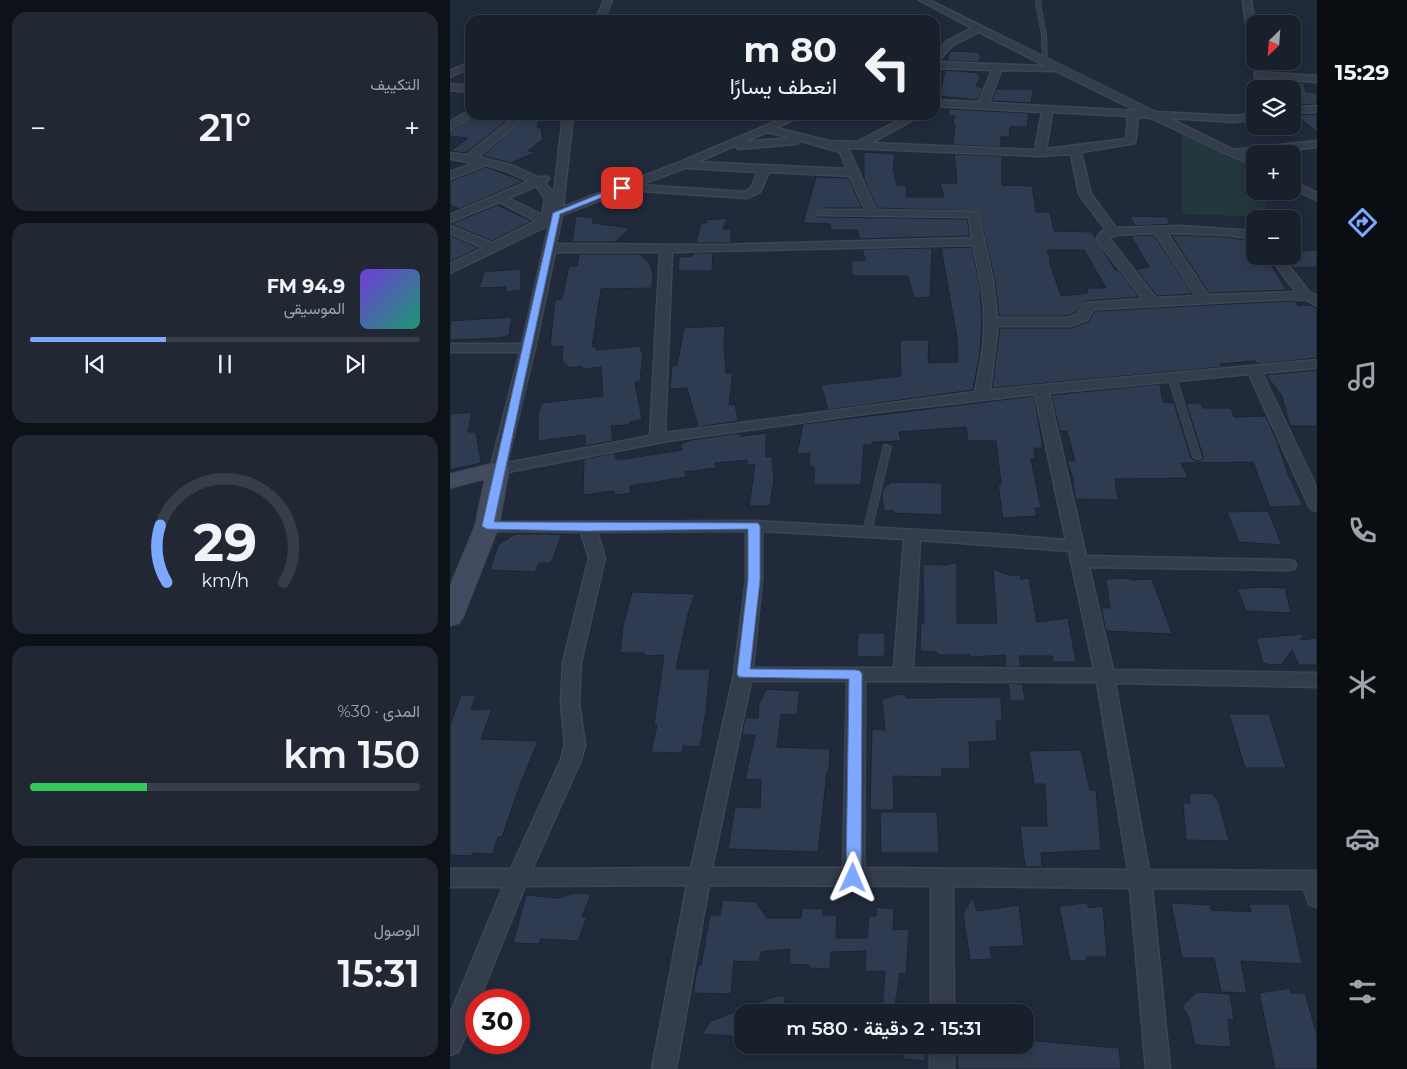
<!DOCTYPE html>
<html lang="ar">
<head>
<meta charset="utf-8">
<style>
  :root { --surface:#18202c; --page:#212834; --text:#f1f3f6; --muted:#9fa3a9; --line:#363e48; --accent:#7ca9ff }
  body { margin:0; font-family:Montserrat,Vazirmatn,sans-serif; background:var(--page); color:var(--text); direction:rtl; height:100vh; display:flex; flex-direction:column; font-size:19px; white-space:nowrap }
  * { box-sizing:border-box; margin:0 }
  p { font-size:16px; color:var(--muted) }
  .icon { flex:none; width:28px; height:28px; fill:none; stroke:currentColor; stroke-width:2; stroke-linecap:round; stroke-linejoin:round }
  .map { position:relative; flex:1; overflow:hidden; direction:ltr }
  .side { display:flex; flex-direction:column; gap:12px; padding:12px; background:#0d1218; width:450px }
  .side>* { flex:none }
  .hud { position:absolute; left:15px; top:15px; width:475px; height:105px; border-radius:15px; box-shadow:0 2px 12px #0003,0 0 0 1px var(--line); direction:rtl; background:#18202c; color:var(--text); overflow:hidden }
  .needle { width:32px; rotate:205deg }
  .fabs { position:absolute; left:796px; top:15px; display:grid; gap:10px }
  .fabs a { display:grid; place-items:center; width:55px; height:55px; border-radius:10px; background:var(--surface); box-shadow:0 2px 12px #0003,0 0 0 1px var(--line); font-size:25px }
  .speed { position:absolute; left:15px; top:989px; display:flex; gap:10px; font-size:25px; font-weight:700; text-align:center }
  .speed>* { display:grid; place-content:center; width:65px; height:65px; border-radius:50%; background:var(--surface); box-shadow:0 2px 12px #0003,0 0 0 1px var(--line); line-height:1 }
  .speed .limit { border:8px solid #d22; background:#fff; color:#111 }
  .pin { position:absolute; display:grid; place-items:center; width:42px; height:42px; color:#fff; margin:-21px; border-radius:10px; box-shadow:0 2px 8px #0006 }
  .me { position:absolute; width:55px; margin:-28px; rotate:1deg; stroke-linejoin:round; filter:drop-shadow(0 0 4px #0008) }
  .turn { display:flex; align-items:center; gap:18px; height:105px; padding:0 20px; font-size:22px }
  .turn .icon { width:65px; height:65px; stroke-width:2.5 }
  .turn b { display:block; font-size:35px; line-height:42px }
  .big { font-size:38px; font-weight:600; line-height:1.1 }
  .side .card { flex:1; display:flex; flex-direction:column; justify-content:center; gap:8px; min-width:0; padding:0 18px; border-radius:15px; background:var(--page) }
  .side .dial { align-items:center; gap:0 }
  .dial svg { height:130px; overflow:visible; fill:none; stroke:var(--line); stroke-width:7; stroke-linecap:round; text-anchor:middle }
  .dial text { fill:var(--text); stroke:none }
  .song { display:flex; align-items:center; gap:15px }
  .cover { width:60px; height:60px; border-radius:8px; background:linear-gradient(135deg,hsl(260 70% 55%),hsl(160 70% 35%)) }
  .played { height:5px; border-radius:2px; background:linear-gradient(90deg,var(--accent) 35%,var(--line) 35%) }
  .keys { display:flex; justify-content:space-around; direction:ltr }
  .heat { display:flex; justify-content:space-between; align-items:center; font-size:28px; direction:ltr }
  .charge { height:8px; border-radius:4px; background:linear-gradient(90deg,#34c759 30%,var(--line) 0) }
  .trip { position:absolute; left:284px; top:1004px; width:300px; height:50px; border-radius:15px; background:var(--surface); box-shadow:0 2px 12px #0003,0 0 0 1px var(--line); font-weight:600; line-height:50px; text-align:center; direction:rtl }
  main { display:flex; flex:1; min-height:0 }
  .tabs { display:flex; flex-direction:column; width:90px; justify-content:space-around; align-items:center; background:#0a0d12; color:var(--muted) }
  .tabs .icon { width:35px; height:35px }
  .tabs .current { color:var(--accent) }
  .tabs b { font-size:22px; color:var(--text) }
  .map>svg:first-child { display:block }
  .green { fill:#22383c }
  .building { fill:#2f3b50; stroke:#1b2432; fill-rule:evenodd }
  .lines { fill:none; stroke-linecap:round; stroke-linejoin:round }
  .service-casing { stroke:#3d4655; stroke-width:2 }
  .minor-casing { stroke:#3d4655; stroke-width:3 }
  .secondary-casing { stroke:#3d4655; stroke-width:2 }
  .service { fill:#343d4b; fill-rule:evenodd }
  .minor { fill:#343d4b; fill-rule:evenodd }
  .secondary { fill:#424b5f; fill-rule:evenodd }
  .route { fill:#7ca9ff; stroke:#516ea6 }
</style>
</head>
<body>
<main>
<nav class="tabs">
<b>15:29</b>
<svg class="icon current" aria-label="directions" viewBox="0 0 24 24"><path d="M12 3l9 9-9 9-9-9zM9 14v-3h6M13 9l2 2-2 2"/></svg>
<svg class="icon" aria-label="music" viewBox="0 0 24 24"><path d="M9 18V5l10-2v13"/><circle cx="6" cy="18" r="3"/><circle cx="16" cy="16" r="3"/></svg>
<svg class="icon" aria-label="phone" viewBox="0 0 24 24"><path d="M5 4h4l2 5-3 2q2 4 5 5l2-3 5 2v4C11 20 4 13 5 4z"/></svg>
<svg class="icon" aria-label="climate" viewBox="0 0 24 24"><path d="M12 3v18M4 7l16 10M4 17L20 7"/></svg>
<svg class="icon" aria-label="car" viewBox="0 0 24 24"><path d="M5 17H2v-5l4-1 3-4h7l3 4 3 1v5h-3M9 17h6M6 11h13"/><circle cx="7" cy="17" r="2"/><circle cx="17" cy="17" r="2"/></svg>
<svg class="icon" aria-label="filters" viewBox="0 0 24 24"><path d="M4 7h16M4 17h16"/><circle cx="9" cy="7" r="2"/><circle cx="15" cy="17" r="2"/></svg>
</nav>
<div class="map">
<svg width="867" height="1069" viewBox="0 0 867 1069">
  <rect width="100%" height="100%" fill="#202a3b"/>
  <path class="green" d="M732 133 805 170V191H817L815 217 732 214Z"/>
  <path class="building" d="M500 51 529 52V55H531L529 62 497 61Z
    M816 64 836 65 837 72 815 71Z
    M495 70 529 73 528 76H531L526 86 533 88 528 100 490 96Z
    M814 80 839 82 840 89H813Z
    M842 82 854 83 856 92 867 93V104L842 105Z
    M546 89H583L581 103 542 101Z
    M499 109 579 113 577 127H560L559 137H551V147L503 145 505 124H503L505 116H499Z
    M867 114V132L845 115Z
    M26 115H64L16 153 1 151 18 138 0 136V132Z
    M80 115H91L87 127 91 128 93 139 78 151 86 152 61 163 32 156Z
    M414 152 445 154 443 167 447 185H456V197H494L490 183H507L504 154 552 156V185L582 186 586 212H600L604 231 642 232 665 270 669 271 689 297 635 301 626 312 618 316H549L545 281 529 211 427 208 414 179ZM597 250H634L656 288H637L638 293 611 296 599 261H601Z
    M36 167 74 181 10 209 0 205V181Z
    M366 177 399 178 412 208H372L364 213 368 217 517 219 520 236 410 239 407 230H381L380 224 353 223Z
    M47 205 82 221 42 241 0 224Z
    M126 216 144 218 142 223 180 228 165 242H122Z
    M680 216 717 217 720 224 685 226Z
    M277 218 273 229H282L280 243H246L251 223H257L256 220Z
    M0 235 29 248 0 262Z
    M704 235 743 294 707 296 686 269 699 267 681 236Z
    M721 235 775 237 805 241V256H815L837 290 759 293Z
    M522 247 530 287 532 319 530 353 523 390 378 410 371 385 451 376 450 340H479L478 363 508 362 507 338 491 248Z
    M482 248 480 297 464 298 458 276H402L401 261 415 260 412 249Z
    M867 250V267L842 268V252Z
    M243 253H263L262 271H228L229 257 242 256Z
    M129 254H189L199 262 203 274 202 288 151 289 142 347 146 346V350L190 346 191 352H193L190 382H185L192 420 180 422V424L173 425 161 426 163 441 135 446V435L88 441V416L91 403 153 396 151 367 133 369 132 366 120 368 112 361 113 346 100 347 105 300 112 299 119 266H127Z
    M71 269V290L56 292V287L29 288 34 272Z
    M838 301H845L848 306 861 305 867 309V358L808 364 805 361 770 364 772 367 542 388 550 328H620L638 322 645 311Z
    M62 317 59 335 51 338 0 340V321Z
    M275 326 274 345 276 373H283L279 405 285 404 288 421 248 427 237 388 220 389 222 366H227L234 328Z
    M867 370V426H840L832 396 816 375Z
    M710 384 713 402 724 403 741 458 746 461 752 460 753 456 736 403H751L753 408H781L784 417 816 416 826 439 838 474 853 506 820 507 803 462 731 463 738 478 665 479 668 500 625 499 623 479 617 461H625L617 431H610L601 395Z
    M584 396 593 448H584L585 459H581L591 508H585L587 516 553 518 548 485 551 484 546 441H518L516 427 449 432 451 441 422 442V445H414L411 485H364V467H359L360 453 347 454 353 424Z
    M22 412 18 432H26L31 463 0 470V414Z
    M290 433 291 436 316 433V457L322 456 324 479 320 506H299L305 464 297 465V460L265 463 266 468 235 472 236 477 180 486 181 493 165 495 164 491 133 495 134 459 165 453 166 459H174L232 450 230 444 241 440Z
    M442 482 492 483V515L444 513V511H434L432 495 433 488Z
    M818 511 832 545 789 542 777 512Z
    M65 534H98L112 535 101 563H89L85 572 40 570 48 545Z
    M507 562V623H547L543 569 559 575H571L570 579 579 578 587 622 618 618 626 662H603L602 656H569L571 667H556L555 655 520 657V655H487V652L470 651 471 623H474L473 564 496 565Z
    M677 578 682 580 702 579 722 634 656 631 651 608H660L656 579Z
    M810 587 835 588 841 613 796 611 787 589Z
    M182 592 245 594 238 614 226 669H260L256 711 250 747 233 746 232 753 201 752 207 725H204L214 655 194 656V653H170L173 626Z
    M408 633H435V656L407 657Z
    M854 634 850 640 867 638V665H849L842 650 832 664 820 665 813 663 806 638Z
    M558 683 573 684 575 701H560Z
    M316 689 350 691 347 715 331 714 327 747 380 749 379 772H377L368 852 278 849 285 807 310 808 311 780 295 779 305 735H292L295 718H308L309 704Z
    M456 694V698L551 697 552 721H546L547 741 519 742 520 769H492V777L443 776 444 810H420L422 729 435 730 432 699 446 695Z
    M11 695H26L21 710 42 709 31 739 88 741 69 788 52 837H48L43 854 23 853 22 856 0 855V725Z
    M779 714H819L836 768H795Z
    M631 750 640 790H646L651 850 591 853 592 867H575L570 826H597L595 784H584L579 751Z
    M740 793 763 794 769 803 779 841 736 840 733 803H740Z
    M430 812H487L489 853H431Z
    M124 893 141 894 132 917H137L128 941 91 939 89 944 63 943 76 895 108 898Z
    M523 897 527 911 569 905 574 946 540 947 542 959 520 960 513 914Z
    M273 900 306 902 317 918H351L352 908 373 909V915H387L386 938H417L419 916H426V907L444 909 443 930 459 929 456 974 450 973 444 1012H432L435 971 415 972 416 951 381 952 380 969 359 968V965L339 964 340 949 311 952 309 962 284 961 281 994 243 993 248 965H251L260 915H270Z
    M637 903 639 908 653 906 657 957H636L637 961H620L609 906Z
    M721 903 761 905V910L801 912 799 904H839L852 964 791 961 797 993 771 992 764 958H732Z
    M840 988 841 993H855L867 1035V1069H825L809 993Z
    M747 992 780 994 784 1020 778 1019 781 1047 745 1045 739 1018 732 1006Z
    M326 996H335L333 1012H292V1037L252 1034 261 1021Z
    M575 1040 669 1048 671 1069H508L507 1045H575Z
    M454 1045 476 1046 475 1061 453 1059Z"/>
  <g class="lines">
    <defs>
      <path id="service" d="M587 0H591L590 3 596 35 597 62 595 63 593 62 592 35 586 3Z
        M719 375H725L726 377 751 457 750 459H747L743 457 718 377Z
        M434 445H437L441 447 421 532 417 535 413 532Z"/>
      <path id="minor" d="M154 0H162L154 20H146Z
        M469 0H479L705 112 785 116 805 113V119L785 122 719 118 784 150 867 141V147L795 155 805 160V167L701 118 688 117 685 143 631 152 641 194 666 228 729 226 805 231V239L775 235 717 233 758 295 846 292 819 256H831L860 293 867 296V306L857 300 838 299 648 309H644L637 320 620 326H548L540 390 867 360V368L812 373 867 489V511L861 509 859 506 799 374 599 393 636 556 838 560 844 561 846 565 844 569 838 570 639 567 663 670 867 673V687L665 683 699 870 867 871V907L859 904 854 889 702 888 720 1069H696L680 888 503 886 504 1012H481V886L259 885 226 1069H202L237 885 75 886 29 1000H26C26 1017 15 1036 8 1052L0 1055V1015L53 887H0V869H61L111 760 115 745 111 703 113 662 139 558 131 532 37 531 31 530 29 526 31 522 304 521 542 534 616 540 585 394 421 413 218 441 48 474 43 472 40 469 70 352H0V344H72L99 225 0 273V264L33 248 0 233V226L42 243 86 221 49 202 0 222V215L79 181 53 170 36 165 0 179V172L24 163 0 159V153L17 155 67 115H78L28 157 61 165 88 177H98L99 179 95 183 104 194 113 115H123L113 207 228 163 341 115H354L326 128 379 141 407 142 459 115H472L421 143 585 150 592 112 485 106V100L529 102 542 70 485 68V62L596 66 529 32 503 45 488 61 485 62V54L497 41 522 28ZM551 70 606 71 687 111 539 103ZM602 112 678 116 676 139 596 149ZM317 132 341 138 293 142ZM348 140 390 152 397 169 247 162 284 146 289 149 344 144 348 143ZM398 148 590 156 621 154 629 194 656 230 651 232 647 238 650 244 693 299 635 303 627 314 618 318H547L543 281 528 212 426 210ZM235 168H237L308 172 301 188 295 192 189 185ZM319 172 400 176 415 210H372L368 211 366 213 368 215 519 217 522 238 269 245 106 244 112 215 176 190 297 198 310 192ZM86 186 95 199 92 215 58 198ZM705 233 746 296 706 298 659 238 666 235ZM523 245C529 273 536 301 534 330 534 351 529 371 525 392L215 433 222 252ZM105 252H210L200 436 57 463 85 348ZM296 531V580L284 674 241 868 82 869 131 760 135 745 129 703 131 662 155 558 147 532ZM312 531 454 539 444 668H303L312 580ZM470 540 619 551 644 669 463 668ZM301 681H397L393 868H262ZM415 681 647 682 678 870 414 868Z
        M793 0H801L805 25V58L800 55Z
        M20 62V68L0 77V71Z
        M808 72 867 76V82L805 77V73Z
        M0 84 20 86V92L0 90Z
        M867 106V112L842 113V107Z
        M20 110V115H24L0 130V122Z
        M842 181 867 193V200L842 189Z
        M480 1045H504V1069H480Z"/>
      <path id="secondary" d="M48 462 56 464 59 469 49 526 13 617 9 623 0 626V586L25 526 35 479 0 488V474Z"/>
    </defs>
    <use href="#service" class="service-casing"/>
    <use href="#minor" class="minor-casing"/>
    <use href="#secondary" class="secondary-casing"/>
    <use href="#service" class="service"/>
    <use href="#minor" class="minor"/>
    <use href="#secondary" class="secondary"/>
  </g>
  <path class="route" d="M169 186 176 188 110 214 44 522 308 523 310 526V580L300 669 406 670 410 671 412 674 411 878 408 882 403 884 398 882 396 878 399 679 289 677 287 674 298 580V529L137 531 37 529 32 526 103 213Z"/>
</svg>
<div class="fabs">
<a><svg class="needle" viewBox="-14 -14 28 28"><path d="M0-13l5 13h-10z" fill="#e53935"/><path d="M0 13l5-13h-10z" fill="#9fa3a9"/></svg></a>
<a><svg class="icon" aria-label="layers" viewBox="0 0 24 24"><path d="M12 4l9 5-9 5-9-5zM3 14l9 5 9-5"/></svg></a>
<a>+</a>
<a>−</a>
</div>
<div class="speed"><div class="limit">30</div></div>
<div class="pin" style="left:172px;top:188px;background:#d93025"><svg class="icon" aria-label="arrive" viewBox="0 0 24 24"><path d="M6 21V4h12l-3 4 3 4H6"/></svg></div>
<svg class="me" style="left:403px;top:878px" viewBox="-20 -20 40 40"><path d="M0-17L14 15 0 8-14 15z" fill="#7ca9ff" stroke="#fff" stroke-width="4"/></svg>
<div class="trip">15:31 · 2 دقيقة · 580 m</div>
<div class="hud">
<div class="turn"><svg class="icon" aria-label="left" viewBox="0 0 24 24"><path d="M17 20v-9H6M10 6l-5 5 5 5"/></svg><div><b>80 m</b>انعطف يسارًا</div></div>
</div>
</div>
<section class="side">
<div class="card"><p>التكييف</p>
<div class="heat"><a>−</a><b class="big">21°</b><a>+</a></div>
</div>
<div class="card">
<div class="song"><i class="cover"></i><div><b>94.9 FM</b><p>الموسيقى</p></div></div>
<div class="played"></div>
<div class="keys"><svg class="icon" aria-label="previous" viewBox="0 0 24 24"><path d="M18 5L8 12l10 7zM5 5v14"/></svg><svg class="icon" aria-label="pause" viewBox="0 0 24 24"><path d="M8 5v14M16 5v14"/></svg><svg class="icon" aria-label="next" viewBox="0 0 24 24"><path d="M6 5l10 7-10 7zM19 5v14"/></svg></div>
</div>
<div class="card dial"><svg viewBox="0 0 100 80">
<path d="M14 69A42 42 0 1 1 86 69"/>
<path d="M14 69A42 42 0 0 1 10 34" stroke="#7ca9ff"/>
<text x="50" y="56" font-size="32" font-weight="700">29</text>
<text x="50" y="72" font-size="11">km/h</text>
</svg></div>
<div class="card"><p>المدى · 30%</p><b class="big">150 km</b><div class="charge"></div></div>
<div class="card"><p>الوصول</p><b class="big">15:31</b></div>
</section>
</main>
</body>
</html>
